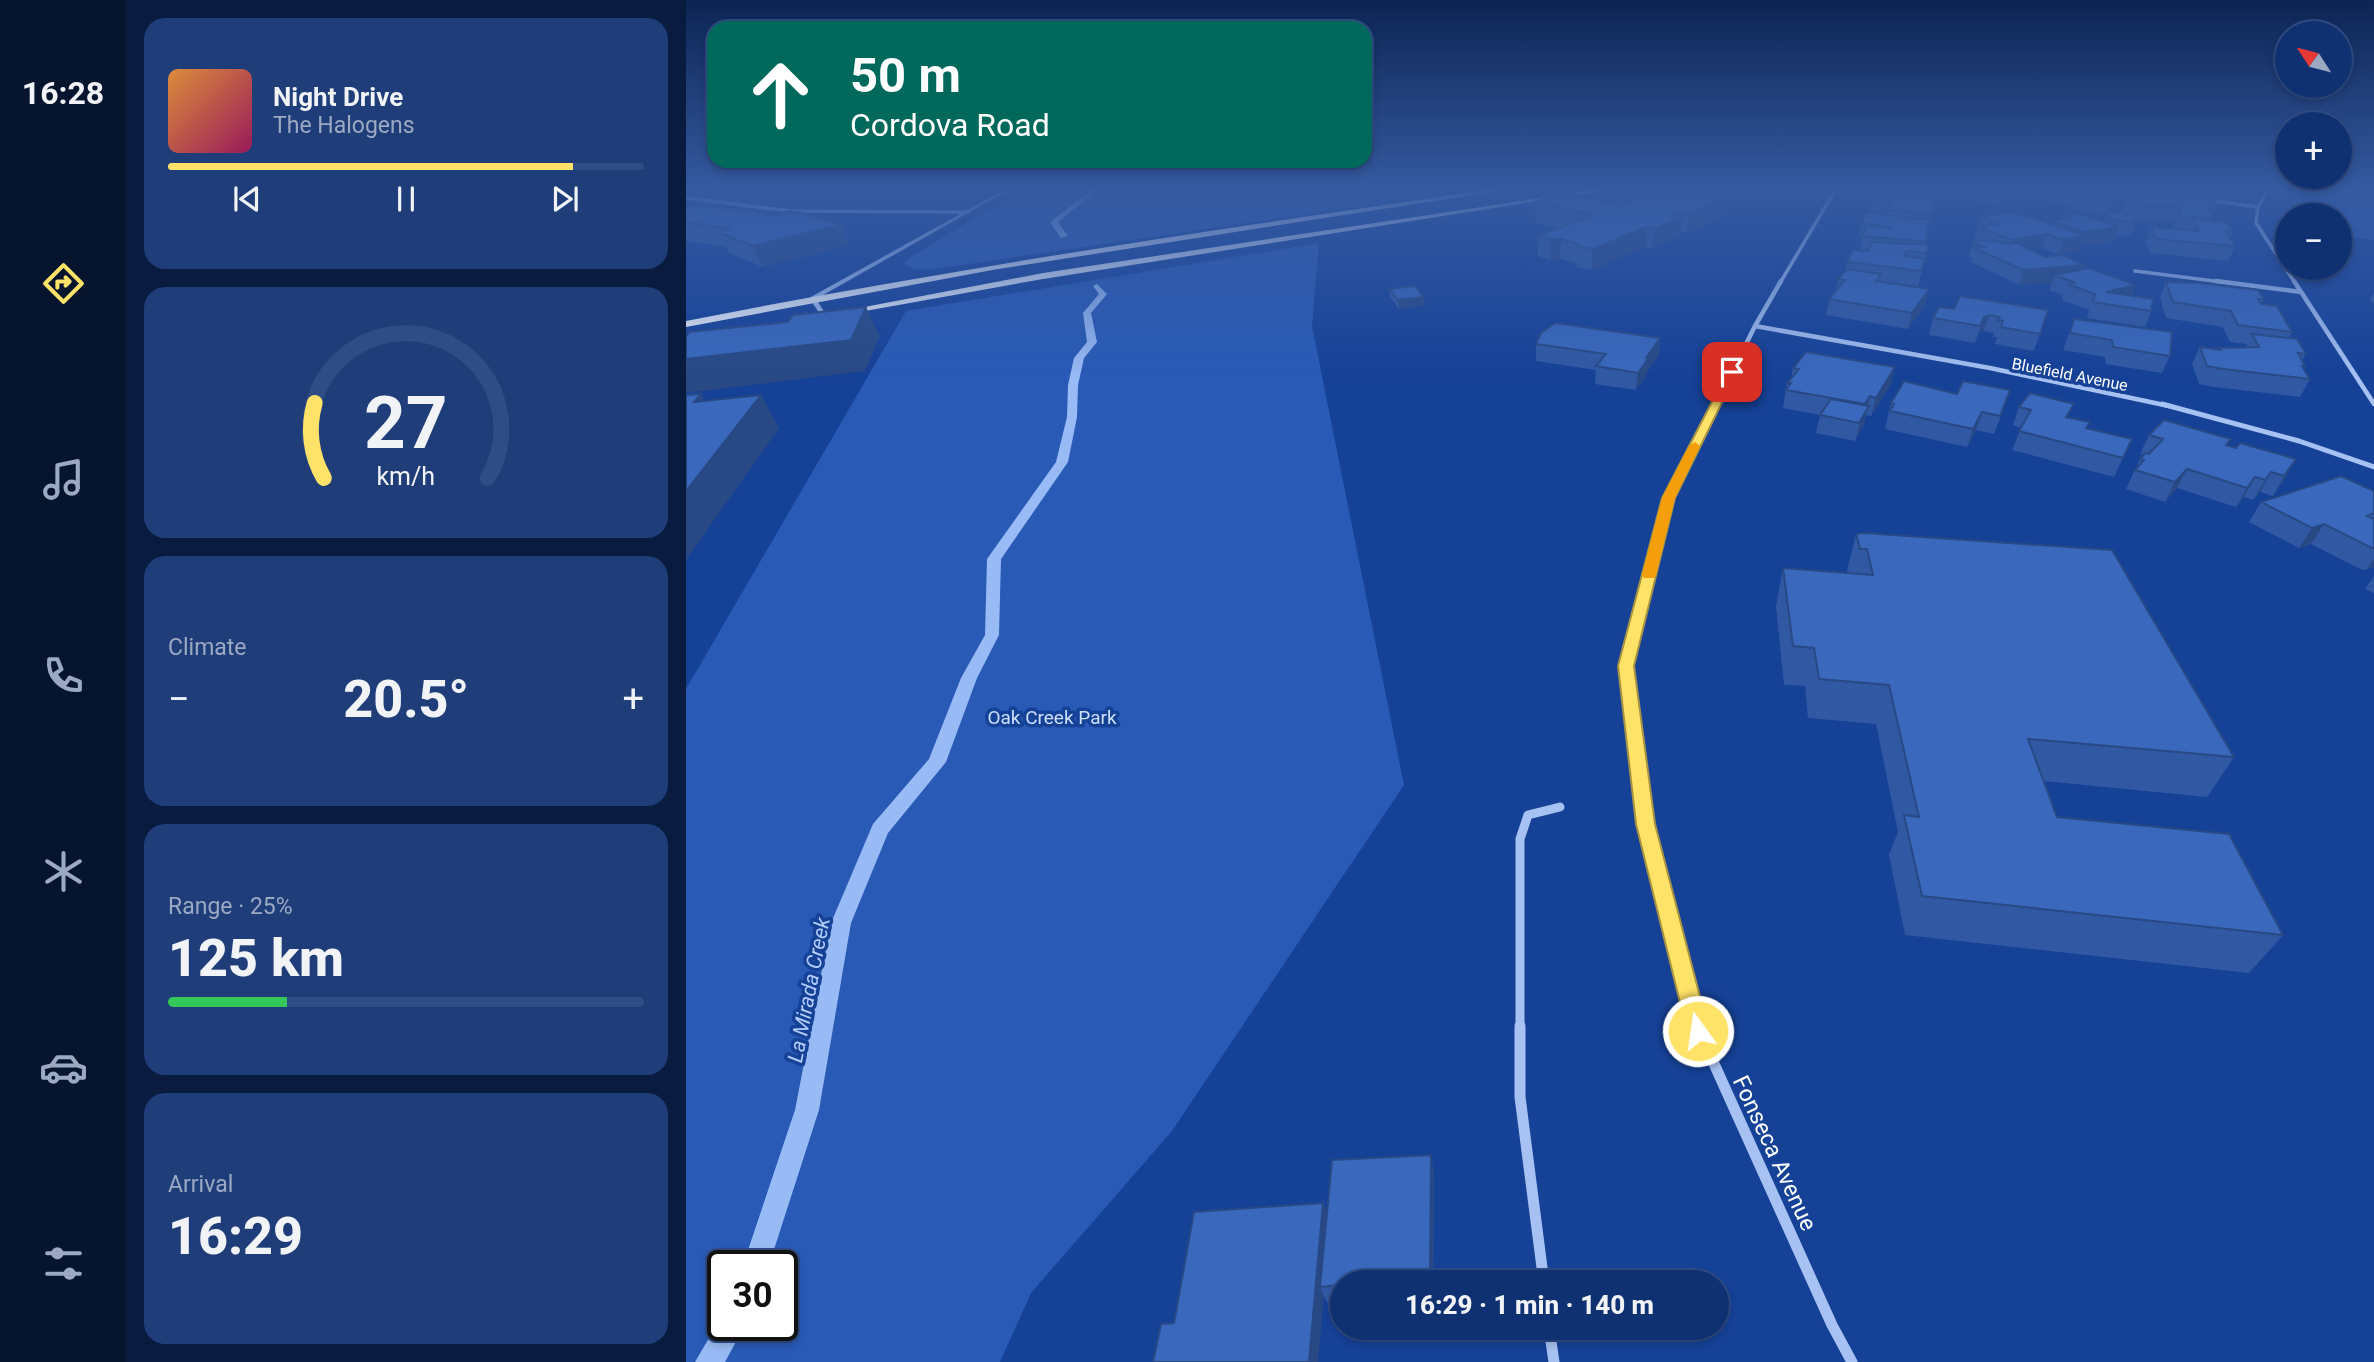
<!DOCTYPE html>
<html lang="en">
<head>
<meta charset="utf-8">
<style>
  :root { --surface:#103171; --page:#1e3d79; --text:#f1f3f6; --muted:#9ca9c3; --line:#304c84; --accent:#ffe268 }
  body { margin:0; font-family:Roboto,sans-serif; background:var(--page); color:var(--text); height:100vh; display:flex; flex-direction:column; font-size:26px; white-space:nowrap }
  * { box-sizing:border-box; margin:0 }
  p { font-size:23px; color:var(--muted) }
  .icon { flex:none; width:38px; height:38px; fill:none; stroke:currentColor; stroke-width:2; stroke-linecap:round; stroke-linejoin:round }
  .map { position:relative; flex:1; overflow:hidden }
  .panel { display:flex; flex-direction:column; gap:18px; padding:18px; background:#091b3e; width:560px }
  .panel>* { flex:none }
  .top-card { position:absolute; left:21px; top:21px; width:665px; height:147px; border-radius:21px; box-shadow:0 4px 10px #0003,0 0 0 2px var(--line); background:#00695c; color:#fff; overflow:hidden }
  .needle { width:46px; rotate:306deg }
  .tools { position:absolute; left:1589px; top:21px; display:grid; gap:14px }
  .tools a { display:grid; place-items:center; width:77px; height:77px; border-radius:50%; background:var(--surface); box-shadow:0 4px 10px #0003,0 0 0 2px var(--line); font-size:35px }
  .speed { position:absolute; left:21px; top:1250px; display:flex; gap:14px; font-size:35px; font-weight:700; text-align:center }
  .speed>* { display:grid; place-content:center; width:91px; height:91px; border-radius:50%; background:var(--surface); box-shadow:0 4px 10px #0003,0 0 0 2px var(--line); line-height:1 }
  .speed .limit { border:4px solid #111; border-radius:10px; background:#fff; color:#111 }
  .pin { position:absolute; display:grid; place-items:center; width:60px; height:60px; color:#fff; margin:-30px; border-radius:14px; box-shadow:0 4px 10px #0006 }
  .me { position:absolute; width:77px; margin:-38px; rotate:346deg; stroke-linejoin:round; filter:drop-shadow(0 0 5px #0008) }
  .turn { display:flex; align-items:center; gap:24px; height:147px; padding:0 28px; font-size:32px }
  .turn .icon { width:91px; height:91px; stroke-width:2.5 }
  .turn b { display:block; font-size:49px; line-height:60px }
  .big { font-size:52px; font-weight:800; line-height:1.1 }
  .panel .tile { flex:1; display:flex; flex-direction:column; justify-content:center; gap:10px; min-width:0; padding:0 24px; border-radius:21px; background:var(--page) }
  .panel .dial { align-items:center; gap:0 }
  .dial svg { height:182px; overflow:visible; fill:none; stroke:var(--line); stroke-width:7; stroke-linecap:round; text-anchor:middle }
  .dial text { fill:var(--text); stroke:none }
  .song { display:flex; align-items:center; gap:21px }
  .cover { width:84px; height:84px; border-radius:10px; background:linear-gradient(135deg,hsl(30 70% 55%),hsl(330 70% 35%)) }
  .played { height:7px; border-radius:4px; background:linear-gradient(90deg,var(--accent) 85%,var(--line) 85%) }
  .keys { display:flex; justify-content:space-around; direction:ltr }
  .heat { display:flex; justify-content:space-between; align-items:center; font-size:38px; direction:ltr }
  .charge { height:10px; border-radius:5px; background:linear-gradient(90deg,#34c759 25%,var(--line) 0) }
  .trip { position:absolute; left:644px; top:1270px; width:399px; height:70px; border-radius:35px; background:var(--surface); box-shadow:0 4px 10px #0003,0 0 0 2px var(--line); font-weight:800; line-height:70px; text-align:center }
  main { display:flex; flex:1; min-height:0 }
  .menu { display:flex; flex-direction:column; width:126px; justify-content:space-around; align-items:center; background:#06142d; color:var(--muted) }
  .menu .icon { width:49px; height:49px }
  .menu .active { color:var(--accent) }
  .menu b { font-size:32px; color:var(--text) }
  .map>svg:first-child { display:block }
  .green { fill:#285ab6; fill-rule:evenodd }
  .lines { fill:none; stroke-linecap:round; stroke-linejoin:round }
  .stream { fill:#99bbf5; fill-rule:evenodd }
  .minor-far5 { stroke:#a7c2f2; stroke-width:3.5 }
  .minor-far4 { stroke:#a7c2f2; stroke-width:4.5 }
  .minor-far3 { stroke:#a7c2f2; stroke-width:5 }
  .minor-far2 { stroke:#a7c2f2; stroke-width:7 }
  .minor-far1 { stroke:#a7c2f2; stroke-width:9 }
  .minor { stroke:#a7c2f2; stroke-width:11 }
  .tertiary { fill:#a7c2f2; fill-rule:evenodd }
  .primary { fill:#f2f6ff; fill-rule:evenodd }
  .wall { fill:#3159a3 }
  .shaded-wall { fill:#284984 }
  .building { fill:#3968bd; stroke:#284984; stroke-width:2 }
  .route { fill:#ffe268; stroke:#a69344; stroke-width:2 }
  .slow { fill:#f59e0b }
  .labels { text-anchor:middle; stroke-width:7; stroke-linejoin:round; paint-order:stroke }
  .far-street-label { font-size:16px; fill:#fff; stroke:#154197 }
  .park-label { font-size:19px; fill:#cedffd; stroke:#154197 }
  .water-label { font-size:21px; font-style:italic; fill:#b3ccf9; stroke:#154197 }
  .near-street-label { font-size:23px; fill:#fff; stroke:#154197 }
</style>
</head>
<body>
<main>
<nav class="menu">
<b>16:28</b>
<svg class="icon active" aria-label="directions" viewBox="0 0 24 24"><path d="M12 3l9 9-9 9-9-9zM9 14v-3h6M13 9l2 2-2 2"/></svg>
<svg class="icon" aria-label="music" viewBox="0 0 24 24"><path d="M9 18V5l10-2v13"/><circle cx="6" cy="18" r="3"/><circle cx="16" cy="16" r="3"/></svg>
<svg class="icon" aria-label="phone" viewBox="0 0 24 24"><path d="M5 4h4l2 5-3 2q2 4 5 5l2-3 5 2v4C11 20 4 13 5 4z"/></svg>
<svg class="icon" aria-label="climate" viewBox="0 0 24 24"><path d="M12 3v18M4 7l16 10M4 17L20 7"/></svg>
<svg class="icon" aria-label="car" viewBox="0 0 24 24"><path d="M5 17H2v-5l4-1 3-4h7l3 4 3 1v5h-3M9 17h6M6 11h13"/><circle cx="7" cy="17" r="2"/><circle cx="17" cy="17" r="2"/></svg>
<svg class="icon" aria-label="filters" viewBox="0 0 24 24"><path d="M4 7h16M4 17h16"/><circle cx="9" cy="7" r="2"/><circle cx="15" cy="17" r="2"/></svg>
</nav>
<section class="panel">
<div class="tile">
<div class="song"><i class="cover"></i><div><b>Night Drive</b><p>The Halogens</p></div></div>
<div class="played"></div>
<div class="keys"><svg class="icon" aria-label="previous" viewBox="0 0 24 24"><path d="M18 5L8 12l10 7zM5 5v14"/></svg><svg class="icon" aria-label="pause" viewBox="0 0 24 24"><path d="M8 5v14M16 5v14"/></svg><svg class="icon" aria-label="next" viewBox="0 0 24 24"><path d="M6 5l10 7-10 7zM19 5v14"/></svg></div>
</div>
<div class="tile dial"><svg viewBox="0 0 100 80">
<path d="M14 69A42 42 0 1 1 86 69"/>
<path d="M14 69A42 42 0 0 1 10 36" stroke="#ffe268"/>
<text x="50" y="56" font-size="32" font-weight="700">27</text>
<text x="50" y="72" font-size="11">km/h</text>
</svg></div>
<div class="tile"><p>Climate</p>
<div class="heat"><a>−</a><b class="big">20.5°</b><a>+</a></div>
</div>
<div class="tile"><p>Range · 25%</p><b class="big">125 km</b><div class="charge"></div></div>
<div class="tile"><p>Arrival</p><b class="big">16:29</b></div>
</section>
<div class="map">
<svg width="1688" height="1362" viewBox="0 0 1688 1362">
  <rect width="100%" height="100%" fill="#154197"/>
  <path class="green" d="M341 187H802L242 270 229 269 218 264 224 257Z
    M1632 191 1688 199V240L1654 236V215H1640Z
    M633 243 626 326 718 785 486 1131 345 1293 314 1362H0V689L220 311ZM37 1265H96V1325H37Z"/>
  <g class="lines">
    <path class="stream" d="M409 187H415L372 222 382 236 375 238 364 222Z
      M411 284 421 294 405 313 411 342 398 358 392 385 391 417 382 462 315 559 313 635 291 678 260 762 202 833 165 923 133 1110 83 1265H57L109 1110 145 923 187 824 243 759 275 678 299 635 301 559 370 462 381 417 382 385 388 358 401 342 397 313 413 294 407 286Z
      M37 1314V1325H59L39 1362H9Z"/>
    <path class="minor-far5" d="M1425 187 1466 192
      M1584 187 1572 207 1570 223 1609 283
      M1670 187 1688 189
      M0 198 105 211 282 212
      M1523 200 1572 207
      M1449 271 1544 283
      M1094 283 1151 187"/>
    <path class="minor-far4" d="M1530 281 1615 292
      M1608 281 1688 404
      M1069 326 1304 368 1483 406
      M1029 406 1069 326 1095 281"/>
    <path class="minor-far3" d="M1476 404 1613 441 1688 467
      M966 564 983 498 1030 404"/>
    <path class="minor-far2" d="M952 767 940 666 967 562"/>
    <path class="minor-far1" d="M952 765 959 824 1011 1028
      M834 1028V839L842 815 874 807"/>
    <path class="minor" d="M834 1026V1097L858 1283
      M1011 1026 1146 1325 1166 1362
      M863 1328 868 1362"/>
    <path class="tertiary" d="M323 187H328L130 299 141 316 140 317H136L123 298Z"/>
    <path class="primary" d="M822 187H838L312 269 0 327V321C273 267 547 227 822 187Z
      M927 187H942L357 279 157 315 152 312 357 273Z"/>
  </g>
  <path class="wall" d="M101 187H173L163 190H140L126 195 105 194Z
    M214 187H279L257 197 228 198 226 194H218Z
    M920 187H968L1034 218 1001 233 995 231 993 233 992 237 966 249 959 247 906 270 891 267 890 263 874 259 864 260 852 256V236L874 228 849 222V202L908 199V193L920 189Z
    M1258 187H1348L1346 192 1338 199 1328 197 1315 205 1257 196 1258 194H1256Z
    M1361 187 1432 200 1421 213 1445 214 1436 213 1441 200 1529 204 1526 211 1525 221 1547 231 1544 238 1549 246 1542 261 1464 253 1460 241 1465 227 1488 229 1487 228 1489 221 1448 219 1450 222 1445 236 1430 235 1428 241 1396 246 1395 251 1372 254 1356 248 1346 250 1359 257 1397 269 1446 296 1465 311 1459 327 1401 318 1403 310 1376 300 1377 295 1363 290 1366 283 1333 285 1285 262 1286 258 1283 256 1287 242H1290L1288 241 1294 217 1364 224 1366 221 1378 219 1379 216 1418 221 1421 213 1419 215 1388 210 1389 207 1357 200Z
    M1188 190 1246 214 1240 245H1243L1232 286 1194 282 1239 305 1222 329 1140 315 1143 299 1150 291 1152 279 1159 271 1161 262 1182 251 1174 250 1176 238 1173 237 1176 223 1201 214V212L1183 210Z
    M0 208 155 225 164 245 77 267 43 253 40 247 0 241Z
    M1480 282 1578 299 1575 304 1606 332 1602 338 1620 354 1616 361 1619 366 1618 369 1624 379 1614 397 1528 387 1513 384 1506 364 1514 347 1533 349 1534 348 1560 347 1561 344 1544 342 1537 327 1480 318 1474 297Z
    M703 289 739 305 713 309 704 297Z
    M1688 292V305L1684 300Z
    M1268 309 1362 310 1348 351 1309 344 1311 337H1307L1308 333 1298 331 1293 333 1289 343 1243 335 1247 318Z
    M1388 319 1484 356 1476 373 1420 364 1419 357 1377 350Z
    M974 338 973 355 961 372 960 376 950 390 909 384 910 370 850 361V344Z
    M1209 367 1205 384 1185 416 1180 415 1178 424 1169 441 1130 433 1134 415 1097 408 1101 383 1105 378 1107 368Z
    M1205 403 1318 408 1308 434 1290 430 1281 447 1199 429Z
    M1333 407 1383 417 1401 428 1446 439 1428 477 1326 450 1335 428 1327 425Z
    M1463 435 1541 445 1610 459 1599 478 1587 496 1574 492 1567 500 1558 497 1550 507 1491 488 1479 502 1440 489 1454 459 1457 455 1454 454Z
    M1688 491V567L1680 570 1674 569 1625 544 1613 548 1563 522 1575 502Z
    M1170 534 1548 757 1521 797 1358 781 1371 817 1597 935 1563 973 1219 935 1203 855 1212 832 1190 724 1122 718 1119 686 1098 685 1090 606 1097 568 1161 573V571Z
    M1688 576V593L1679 589Z
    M745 1155 748 1174 747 1283H656V1302L641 1303 638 1296 488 1323 637 1203 641 1212Z"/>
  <path class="shaded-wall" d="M122 187H138L140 190 126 195Z
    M161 187H173L163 190Z
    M253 187H279L257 197Z
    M1329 187H1332L1328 197 1315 205 1319 192Z
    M1342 187H1348L1346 192 1338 199Z
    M1437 187 1432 200 1419 215 1424 202Z
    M1036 199 1034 218 1001 233 1003 213Z
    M997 212 995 231 993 233 992 237 966 249 968 229 987 216Z
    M155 225 164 245 77 267 66 246Z
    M960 227 959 247 906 270 907 249Z
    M1433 227 1428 241 1396 246 1395 251 1372 254 1377 240 1397 237 1398 232Z
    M1361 234 1356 248 1321 254 1326 240Z
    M864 239H875L874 259 864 260Z
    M1399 265 1393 280 1369 275 1366 283 1333 285 1337 270Z
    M1450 285 1444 301 1420 292Z
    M1243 289 1239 305 1222 329 1226 313Z
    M738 297 739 305 713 309 712 300Z
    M180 307 194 336 179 371 0 393V359Z
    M1303 315 1298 331 1293 333 1289 343 1298 317Z
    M974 338 973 355 961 372 960 376 950 390 952 373 960 358Z
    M1209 367 1205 384 1185 416 1190 398Z
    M15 394 35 426 8 402Z
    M75 395 93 428 0 560V491Z
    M1184 396 1178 424 1169 441 1179 404Z
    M1296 412 1290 430 1281 447 1287 429Z
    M1610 459 1599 478 1587 496 1598 476Z
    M1501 469 1491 488 1479 502 1489 482Z
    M1585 472 1574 492 1567 500 1579 480Z
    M1569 477 1558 497 1550 507 1561 488Z
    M1638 524 1625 544 1613 548 1626 528Z
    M1688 559V567L1680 570Z
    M745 1155 748 1174 747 1283H745L744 1279Z
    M637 1203 644 1221 634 1287 638 1296 632 1362H623Z"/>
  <path class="building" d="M926 187H968L1036 199 1003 213 997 212 987 216 994 218 968 229 960 227 907 249 892 246 890 243 875 239H864L852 236 906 215 849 202 877 193 934 205 945 201 908 193Z
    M1283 187H1329L1319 192Z
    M1361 187H1437L1424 202 1393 197 1395 194Z
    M1188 190 1249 197 1246 214 1202 210 1205 199 1186 197Z
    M1457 190 1530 198 1529 204 1524 203 1522 210 1527 211 1526 218 1495 217 1492 214 1495 207 1448 205 1450 201 1441 200 1445 191 1456 193Z
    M13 205 89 215 103 211 120 214 155 225 66 246 32 232 44 229 0 222V208Z
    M1180 212 1211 216V218L1244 219 1240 242 1177 236 1180 225 1206 228 1176 223Z
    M1327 212 1400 236 1377 240 1361 234 1326 240 1292 227 1313 224 1294 217Z
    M1421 212 1447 215 1450 222 1424 220Z
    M1394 214 1433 227 1398 232 1366 221 1384 218 1379 216Z
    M1507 219 1542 223 1547 231H1540L1549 246 1470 239 1465 227 1513 231Z
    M1304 240 1321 244 1332 243 1359 257 1377 255 1399 265 1337 270 1289 248 1298 247 1287 242Z
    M1186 242 1243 245 1240 253 1220 251 1218 256 1239 259 1235 271 1161 262 1167 250 1182 251Z
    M1403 268 1450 285 1420 292 1467 299 1465 311 1407 302 1409 294 1381 284 1390 283 1369 275Z
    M1161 269 1195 274 1190 281 1243 289 1226 313 1143 299 1159 280 1152 279Z
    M1480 282 1513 283 1572 290 1578 299H1572L1575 304 1591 306 1606 332 1552 325 1545 311 1487 302Z
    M729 286 738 297 712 300 703 289Z
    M1274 296 1362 310 1354 334 1315 327 1317 321 1312 320 1314 317 1303 315 1298 317 1294 326 1247 318 1253 307 1268 309Z
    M180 307 165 340 0 359V337L3 332 102 322 107 315Z
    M1388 319 1486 332 1484 356 1427 347 1426 340 1384 333Z
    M869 323 974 338 960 358 962 359 952 373 910 366 920 354 850 344 855 333Z
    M1566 334 1611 339 1620 354 1612 353 1619 366H1616L1624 379 1537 369 1521 366 1514 347 1535 350 1534 348 1573 347Z
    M1120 352 1209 367 1190 398 1184 396 1179 404 1100 390 1105 383H1101L1113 369 1107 368Z
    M1218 381 1271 394 1277 381 1324 390 1314 416 1296 412 1287 429 1204 411 1208 404 1205 403Z
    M1344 393 1388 404 1380 417 1404 422 1400 428 1446 439 1437 458 1333 431 1345 410 1333 407Z
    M15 394 8 402 75 395 0 491V395Z
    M1145 399 1183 406 1173 423 1134 415Z
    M1478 420 1545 439 1540 445 1550 448 1554 443 1610 459 1598 476 1585 472 1579 480 1569 477 1561 488 1501 469 1489 482 1449 470 1458 460 1454 459 1459 453 1463 454 1477 439 1463 435Z
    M1655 476 1688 491V513L1681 516 1688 519V549L1638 524 1626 528 1575 502Z
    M1178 533 1426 550 1548 757 1342 739 1371 817 1543 834 1597 935 1236 896 1218 815 1233 817 1203 685 1133 679 1128 648 1107 646 1097 568 1187 575 1181 549H1174L1170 534Z
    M745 1155 744 1279 689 1283H656V1285L634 1287 646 1160Z
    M637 1203 623 1362H467L475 1324 488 1323 508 1212Z"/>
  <linearGradient id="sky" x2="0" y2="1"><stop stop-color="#0c2453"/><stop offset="0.5" stop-color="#355aa1"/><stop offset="1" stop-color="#355aa1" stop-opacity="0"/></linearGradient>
  <rect width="1688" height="377" fill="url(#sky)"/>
  <path class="route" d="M1043 369 1051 372 989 498 948 666 969 824 1023 1031 1020 1038 1012 1041 1004 1038 1001 1031 950 824 932 666 976 498Z"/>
  <path class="slow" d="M1009 442 1014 446 989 498 970 575 968 578H958L956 575 976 498 1003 446Z"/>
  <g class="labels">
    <g class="far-street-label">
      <text transform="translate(1384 374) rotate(11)" y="6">Bluefield Avenue</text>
    </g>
    <g class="park-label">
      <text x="366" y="724">Oak Creek Park</text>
    </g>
    <g class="water-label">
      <text transform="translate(123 990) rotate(-79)" y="7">La Mirada Creek</text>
    </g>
    <g class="near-street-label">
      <text transform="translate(1089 1153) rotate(65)" y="8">Fonseca Avenue</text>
    </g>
  </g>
</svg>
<div class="tools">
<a><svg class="needle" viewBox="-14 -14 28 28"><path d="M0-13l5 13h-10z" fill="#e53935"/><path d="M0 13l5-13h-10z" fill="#9ca9c3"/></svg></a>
<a>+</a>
<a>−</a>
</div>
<div class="speed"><div class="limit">30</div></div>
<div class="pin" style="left:1046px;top:372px;background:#d93025"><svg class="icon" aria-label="arrive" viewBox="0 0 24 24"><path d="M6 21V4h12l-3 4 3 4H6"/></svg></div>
<svg class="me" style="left:1012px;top:1031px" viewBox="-20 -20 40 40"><circle r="17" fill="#ffe268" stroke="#fff" stroke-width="3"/><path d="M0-11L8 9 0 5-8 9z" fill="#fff"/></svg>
<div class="trip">16:29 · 1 min · 140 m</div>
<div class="top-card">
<div class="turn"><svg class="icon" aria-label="ahead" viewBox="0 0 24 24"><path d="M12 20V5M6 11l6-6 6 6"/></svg><div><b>50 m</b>Cordova Road</div></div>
</div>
</div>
</main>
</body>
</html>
